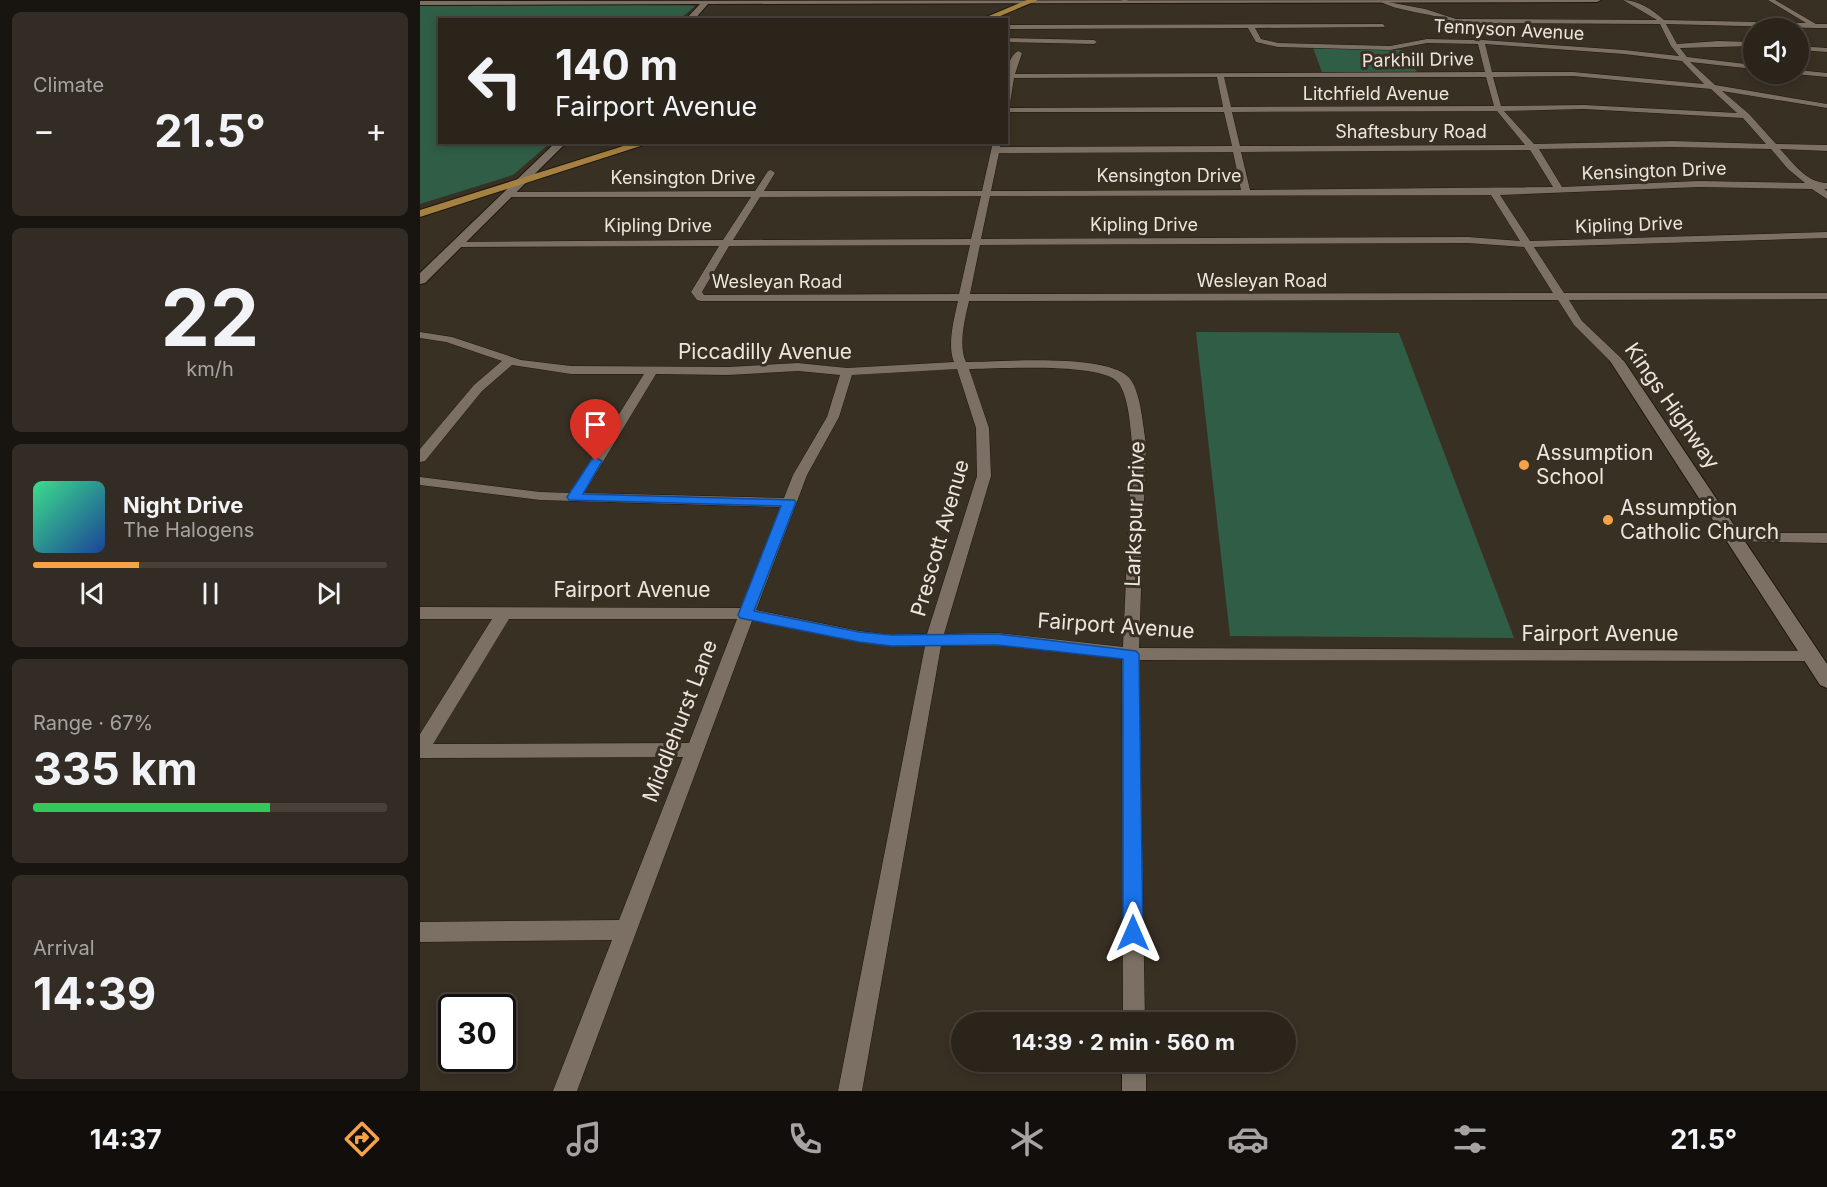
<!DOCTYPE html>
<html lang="en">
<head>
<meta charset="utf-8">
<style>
  :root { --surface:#2b241b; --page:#332c24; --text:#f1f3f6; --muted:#a6a4a3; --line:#47413a; --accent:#f6a248 }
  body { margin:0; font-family:Inter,sans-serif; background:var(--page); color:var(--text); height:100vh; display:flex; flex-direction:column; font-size:22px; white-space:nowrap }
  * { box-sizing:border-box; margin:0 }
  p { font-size:20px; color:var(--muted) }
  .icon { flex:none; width:33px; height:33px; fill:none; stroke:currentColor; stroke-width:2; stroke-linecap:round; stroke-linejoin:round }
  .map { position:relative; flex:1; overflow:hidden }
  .drawer { display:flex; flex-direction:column; gap:12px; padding:12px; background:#18140f; width:420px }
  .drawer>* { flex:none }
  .banner { position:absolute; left:18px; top:18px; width:570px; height:126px; border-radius:0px; box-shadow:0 3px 9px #0003,0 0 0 2px var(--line); background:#2b241b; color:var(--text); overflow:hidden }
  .fabs { position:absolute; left:1323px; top:18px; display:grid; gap:12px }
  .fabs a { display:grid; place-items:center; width:66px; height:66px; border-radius:50%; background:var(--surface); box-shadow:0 3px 9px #0003,0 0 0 2px var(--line); font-size:30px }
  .speed { position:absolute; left:18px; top:994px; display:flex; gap:12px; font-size:30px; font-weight:700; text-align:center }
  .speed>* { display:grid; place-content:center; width:78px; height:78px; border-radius:50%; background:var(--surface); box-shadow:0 3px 9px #0003,0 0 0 2px var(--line); line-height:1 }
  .speed .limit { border:3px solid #111; border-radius:9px; background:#fff; color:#111 }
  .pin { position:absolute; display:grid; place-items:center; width:51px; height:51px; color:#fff; margin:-62px -26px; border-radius:50% 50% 50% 0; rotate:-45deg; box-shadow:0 0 6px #0007 }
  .pin .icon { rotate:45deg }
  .me { position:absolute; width:66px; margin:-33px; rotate:0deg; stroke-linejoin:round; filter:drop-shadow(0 0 4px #0008) }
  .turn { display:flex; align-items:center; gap:21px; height:126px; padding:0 18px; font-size:27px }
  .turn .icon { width:78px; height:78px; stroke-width:2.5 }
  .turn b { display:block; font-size:42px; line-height:51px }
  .big { font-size:45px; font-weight:700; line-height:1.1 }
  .drawer .tile { flex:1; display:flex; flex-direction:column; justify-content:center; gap:9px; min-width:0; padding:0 21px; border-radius:9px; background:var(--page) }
  .drawer .dial { align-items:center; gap:0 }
  .dial b { font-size:78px; line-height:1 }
  .song { display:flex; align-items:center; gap:18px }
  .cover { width:72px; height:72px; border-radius:9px; background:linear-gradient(135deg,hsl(150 70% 55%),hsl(220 70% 35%)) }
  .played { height:6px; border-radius:3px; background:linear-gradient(90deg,var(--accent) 30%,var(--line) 30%) }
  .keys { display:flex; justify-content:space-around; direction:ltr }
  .heat { display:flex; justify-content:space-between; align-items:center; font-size:33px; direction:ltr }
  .charge { height:9px; border-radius:4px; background:linear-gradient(90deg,#34c759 67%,var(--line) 0) }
  .trip { position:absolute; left:531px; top:1012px; width:345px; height:60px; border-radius:30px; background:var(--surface); box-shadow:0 3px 9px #0003,0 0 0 2px var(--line); font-weight:700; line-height:60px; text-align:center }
  .menu { display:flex; height:96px; justify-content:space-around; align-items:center; background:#110e0b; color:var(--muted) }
  .menu .icon { width:42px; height:42px }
  .menu .active { color:var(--accent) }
  .menu b { font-size:27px; color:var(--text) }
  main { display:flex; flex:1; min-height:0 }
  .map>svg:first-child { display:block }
  .green { fill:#2f5d46 }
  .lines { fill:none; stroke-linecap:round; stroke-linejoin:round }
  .street-casing { stroke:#20170d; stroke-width:1 }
  .secondary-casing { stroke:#20170d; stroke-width:2 }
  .primary-casing { stroke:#20170d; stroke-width:2 }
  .street { fill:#7b7063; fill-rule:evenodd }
  .secondary { fill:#7b7063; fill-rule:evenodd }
  .primary { fill:#a58241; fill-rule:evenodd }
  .route { fill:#1a73e8; stroke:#114b97; stroke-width:1.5 }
  .poi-dot { fill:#f6a248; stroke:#393024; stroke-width:2 }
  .labels { text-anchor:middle; stroke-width:6; stroke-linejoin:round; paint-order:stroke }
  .far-street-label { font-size:18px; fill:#ece6de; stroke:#393024 }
  .street-label { font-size:21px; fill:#ece6de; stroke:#393024 }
  .poi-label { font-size:21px; fill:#ece6de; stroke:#393024; text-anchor:start }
</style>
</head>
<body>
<main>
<section class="drawer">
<div class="tile"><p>Climate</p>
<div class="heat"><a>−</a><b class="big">21.5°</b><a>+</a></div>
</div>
<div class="tile dial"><b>22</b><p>km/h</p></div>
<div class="tile">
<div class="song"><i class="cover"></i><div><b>Night Drive</b><p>The Halogens</p></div></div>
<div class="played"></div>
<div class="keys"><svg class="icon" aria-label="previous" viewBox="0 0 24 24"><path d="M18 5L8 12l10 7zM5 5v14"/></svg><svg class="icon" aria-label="pause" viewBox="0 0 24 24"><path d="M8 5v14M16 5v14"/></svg><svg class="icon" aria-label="next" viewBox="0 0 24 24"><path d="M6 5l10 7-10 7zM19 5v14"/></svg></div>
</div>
<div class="tile"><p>Range · 67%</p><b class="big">335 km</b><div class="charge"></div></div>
<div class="tile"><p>Arrival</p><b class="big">14:39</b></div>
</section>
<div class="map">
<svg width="1407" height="1091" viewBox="0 0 1407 1091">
  <rect width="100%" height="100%" fill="#393024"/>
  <path class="green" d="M0 4 271 5 275 6 260 19 20 20V142L130 143 93 175 0 204Z
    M893 48 982 50 997 72H902Z
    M776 332 979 333 1094 638 810 636Z"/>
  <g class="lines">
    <defs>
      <path id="street" d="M701 0H708L705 2Z
        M957 0 1005 9 1036 19 1237 20 1203 0C1218 0 1233 10 1244 20L1386 23 1348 0H1355L1396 24H1407V28H1395L1246 24 1257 44 1298 41 1334 42V46L1260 48 1267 57 1334 65V69L1270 62 1295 85 1407 104V108L1302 91 1329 114 1356 144 1407 145V151L1360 149C1373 163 1387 183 1407 183V189H1404L1407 191V199L1392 189 1279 187 1080 195 1110 241 1407 232V238L1114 247 1144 293H1407V299L1149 300 1162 321 1201 358 1203 361 1197 365 1193 364 1154 325 1138 300 549 301C545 319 538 345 546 362 580 362 692 352 711 380 721 395 723 426 726 443L719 648 1392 651 1398 653 1400 657 1398 661 719 660 725 1023H703L702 659 577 645 521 646 442 1091H418L505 646C443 647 392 629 332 621L157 1091H133L192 940 0 942V922L199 920 263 757 0 758V734L72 619H0V607L321 608 360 507 120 500 0 485V477L120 492 150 493 224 374H151L92 365 62 391 5 461 0 462V449L54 385 82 361 26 342 0 338V332L32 337 101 360 151 366 308 367 378 363 427 368 534 362C527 345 534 319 538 301H281L277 300 271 292 299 246 40 247 35 244 36 242 303 240 331 197H87V193L90 192 335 191 348 171 351 170 355 173 344 191H562L573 142H581L580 147 812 146 804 112H586V108L803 107 797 77 594 78 590 103 586 105C586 88 583 61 598 51L602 53 595 74 1065 72 1058 44 1007 43 970 50 858 47 836 42 828 28 586 29V25L963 24 965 27 835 28 841 39 858 43 970 46 1007 39 1055 40C1031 8 988 18 957 0ZM1043 23 1240 24 1251 46 1259 56 1204 50 1062 40ZM1065 44 1204 54 1262 61 1284 84 1153 72H1072ZM1153 76 1291 89 1317 113 1164 105 1081 106 1073 77ZM804 77H1066L1074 106 811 107ZM1164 109 1323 118 1346 144 1253 141 1114 144 1084 111ZM1077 111 1105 145 820 146 812 112ZM1253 147 1351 149 1368 169 1385 183 1279 181 1142 187 1119 149ZM1110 150 1133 187 830 190 821 152ZM813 152 821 190 571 191 579 153ZM1071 195 1100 241 1048 237 561 239 570 196ZM561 196 551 239 313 240 340 197ZM1048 243 1104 247 1133 293 550 294 560 245ZM550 245 539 294 284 295 282 292 309 246ZM537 369 556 428 557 476 507 634 471 635 439 631 336 610 387 475 419 417 432 375ZM549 369C576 369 689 361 700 385 709 401 710 425 712 443L703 647 577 633 524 634 571 476 569 428ZM378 371 420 375 407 417 373 475 364 498 164 493 236 374 308 375ZM89 619H317L269 743 13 744Z
        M586 38 674 40 677 42 674 44 586 42Z
        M1378 46 1407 48V52L1378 50Z
        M1378 70 1407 73V77L1375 74H1378Z
        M1314 533H1407V543L1309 541 1307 538 1309 535Z
        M702 1062H726V1091H702Z"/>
      <path id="secondary" d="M1181 0 1177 2 288 4 274 20H265L280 4 0 5V1Z
        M136 142H147L5 283 0 284V273Z
        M1197 357 1204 361 1407 664V688L1400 685 1190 361Z"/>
      <path id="primary" d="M607 0H618L571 20H559Z
        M216 142H233L0 217V210Z"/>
    </defs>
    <use href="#street" class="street-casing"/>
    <use href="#secondary" class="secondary-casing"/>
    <use href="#primary" class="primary-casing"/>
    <use href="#street" class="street"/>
    <use href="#secondary" class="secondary"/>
    <use href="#primary" class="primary"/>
  </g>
  <path class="route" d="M176 458 182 461 163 494 374 500 376 502 334 611 439 632 471 635 577 634 716 651 719 654 723 933 720 939 713 941 706 939 703 933V659L577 645 471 646 439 642 320 618 318 615 361 506 149 500 147 497 172 459Z"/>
  <g class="poi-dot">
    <circle cx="1104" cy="465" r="6"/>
    <circle cx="1188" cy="520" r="6"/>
  </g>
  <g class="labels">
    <g class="far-street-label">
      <text transform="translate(1089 30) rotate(3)" y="6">Tennyson Avenue</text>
      <text transform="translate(998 60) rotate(-1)" y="6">Parkhill Drive</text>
      <text x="956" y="100">Litchfield Avenue</text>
      <text x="991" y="138">Shaftesbury Road</text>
      <text transform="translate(1234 171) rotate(-2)" y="6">Kensington Drive</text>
      <text x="749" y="182">Kensington Drive</text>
      <text x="263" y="184">Kensington Drive</text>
      <text x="724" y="231">Kipling Drive</text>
      <text transform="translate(1209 225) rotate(-2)" y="6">Kipling Drive</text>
      <text x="238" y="232">Kipling Drive</text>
      <text x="842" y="287">Wesleyan Road</text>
      <text x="357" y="288">Wesleyan Road</text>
    </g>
    <g class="street-label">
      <text x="345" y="359">Piccadilly Avenue</text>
      <text transform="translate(1252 406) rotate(55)" y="7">Kings Highway</text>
      <text transform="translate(715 514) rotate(-88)" y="7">Larkspur Drive</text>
      <text transform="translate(520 538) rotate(-74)" y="7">Prescott Avenue</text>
      <text x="212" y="597">Fairport Avenue</text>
      <text transform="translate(696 626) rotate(4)" y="7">Fairport Avenue</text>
      <text x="1180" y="641">Fairport Avenue</text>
      <text transform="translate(260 721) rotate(-69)" y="7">Middlehurst Lane</text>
    </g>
    <g class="poi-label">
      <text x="1116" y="460">Assumption<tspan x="1116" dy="24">School</tspan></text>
      <text x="1200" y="515">Assumption<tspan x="1200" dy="24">Catholic Church</tspan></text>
    </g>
  </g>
</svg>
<div class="fabs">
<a><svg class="icon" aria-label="sound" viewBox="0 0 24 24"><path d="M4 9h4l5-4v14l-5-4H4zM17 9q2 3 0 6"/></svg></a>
</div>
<div class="speed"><div class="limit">30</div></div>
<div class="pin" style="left:176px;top:461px;background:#d93025"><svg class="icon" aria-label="arrive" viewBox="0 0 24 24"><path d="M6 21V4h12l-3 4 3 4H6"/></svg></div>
<svg class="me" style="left:713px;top:933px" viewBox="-20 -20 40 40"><path d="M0-17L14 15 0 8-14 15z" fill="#1a73e8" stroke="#fff" stroke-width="4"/></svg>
<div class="trip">14:39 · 2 min · 560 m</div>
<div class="banner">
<div class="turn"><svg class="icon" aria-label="left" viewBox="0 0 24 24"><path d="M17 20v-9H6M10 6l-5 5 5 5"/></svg><div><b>140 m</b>Fairport Avenue</div></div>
</div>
</div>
</main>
<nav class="menu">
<b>14:37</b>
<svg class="icon active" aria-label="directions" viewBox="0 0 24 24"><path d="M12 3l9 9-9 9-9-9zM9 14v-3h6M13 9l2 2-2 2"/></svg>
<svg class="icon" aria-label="music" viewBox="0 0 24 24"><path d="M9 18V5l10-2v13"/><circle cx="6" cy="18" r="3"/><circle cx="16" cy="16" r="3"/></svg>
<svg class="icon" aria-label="phone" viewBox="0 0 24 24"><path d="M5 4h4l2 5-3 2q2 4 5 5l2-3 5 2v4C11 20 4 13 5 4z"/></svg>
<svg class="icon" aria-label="climate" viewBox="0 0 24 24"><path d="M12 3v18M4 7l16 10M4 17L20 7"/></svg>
<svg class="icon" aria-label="car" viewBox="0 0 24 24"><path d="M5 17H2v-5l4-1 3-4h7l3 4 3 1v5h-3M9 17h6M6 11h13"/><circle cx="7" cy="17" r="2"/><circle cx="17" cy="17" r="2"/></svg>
<svg class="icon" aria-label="filters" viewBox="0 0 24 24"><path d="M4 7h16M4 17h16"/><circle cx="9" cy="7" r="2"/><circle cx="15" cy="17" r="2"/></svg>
<b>21.5°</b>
</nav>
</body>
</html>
